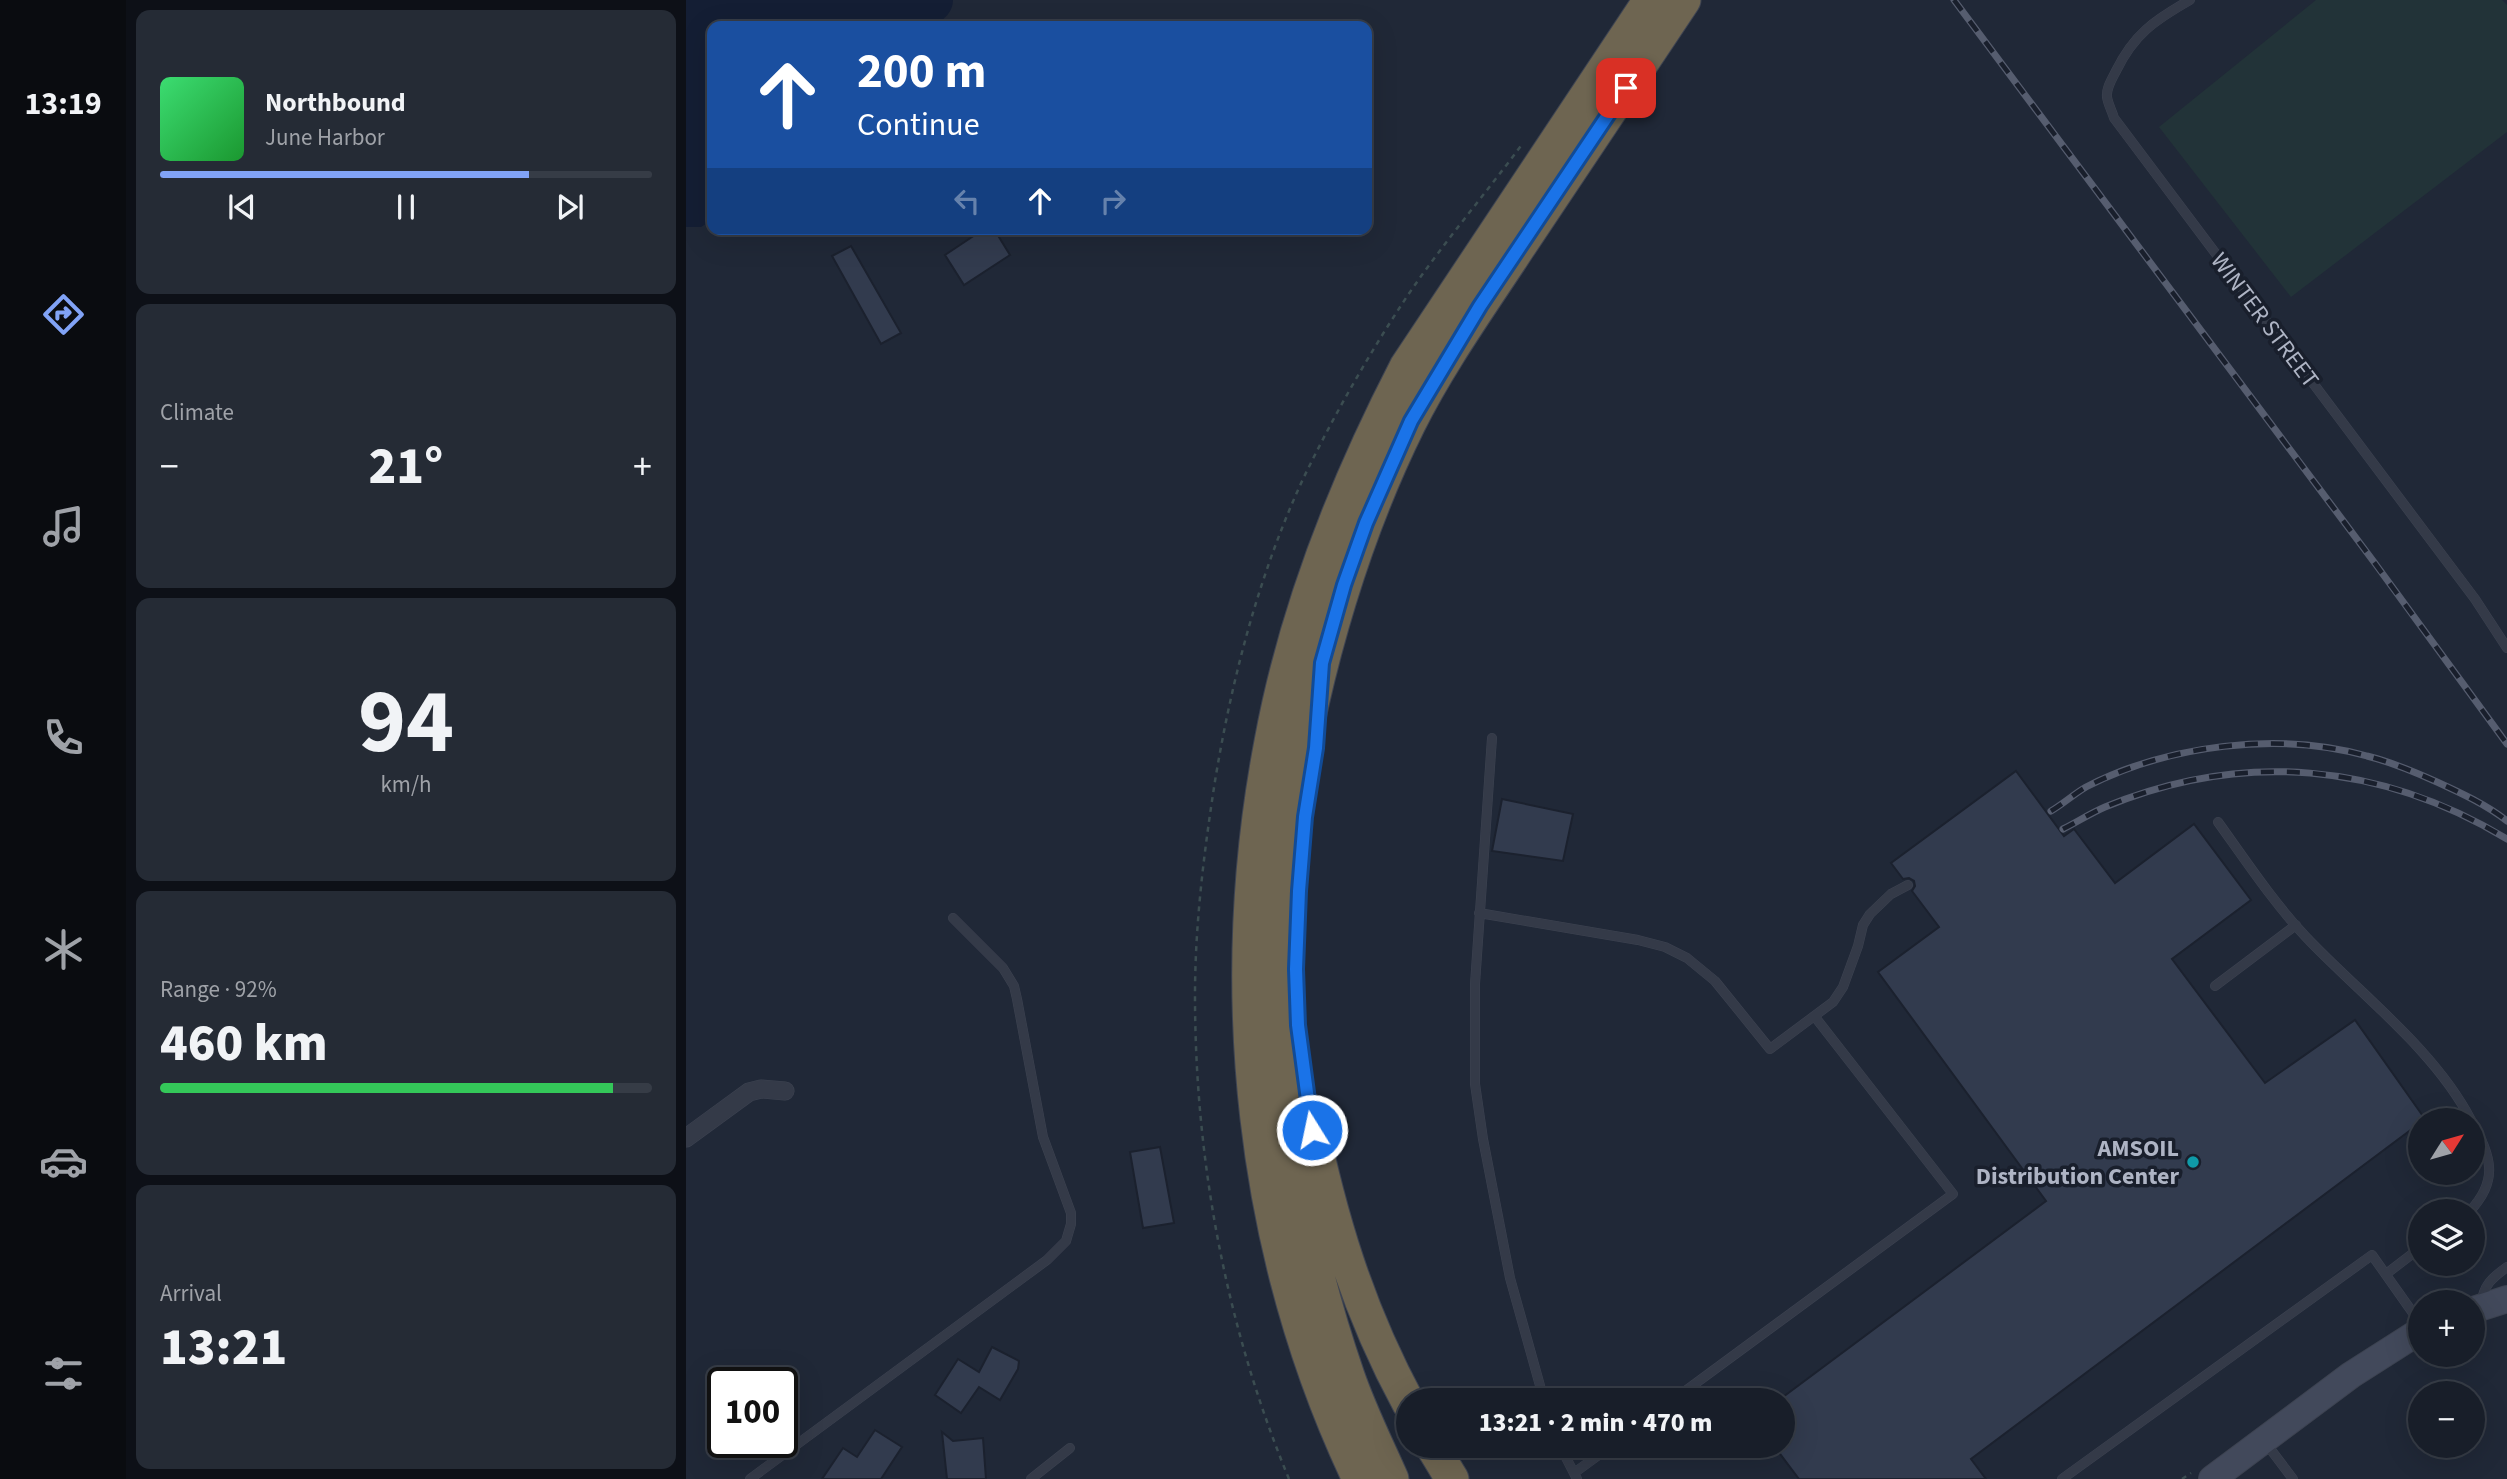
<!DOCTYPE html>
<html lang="en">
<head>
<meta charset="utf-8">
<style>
  :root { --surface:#181e29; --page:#252b35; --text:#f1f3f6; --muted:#9fa2a8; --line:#363c46; --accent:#81a3f6 }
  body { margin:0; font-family:"Source Sans 3",sans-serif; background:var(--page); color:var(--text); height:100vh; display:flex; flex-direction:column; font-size:26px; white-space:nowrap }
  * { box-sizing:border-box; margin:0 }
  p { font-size:23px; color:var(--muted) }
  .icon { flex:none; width:38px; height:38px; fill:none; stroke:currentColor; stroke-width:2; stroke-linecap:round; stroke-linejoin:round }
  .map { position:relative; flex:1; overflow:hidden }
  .details { display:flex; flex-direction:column; gap:10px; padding:10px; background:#0d1017; width:560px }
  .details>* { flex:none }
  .top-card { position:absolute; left:21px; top:21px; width:665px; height:214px; border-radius:14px; box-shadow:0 7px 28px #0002,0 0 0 2px var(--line); background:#1a4fa0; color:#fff; overflow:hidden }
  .needle { width:46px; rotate:53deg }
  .buttons { position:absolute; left:1722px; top:1108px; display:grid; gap:14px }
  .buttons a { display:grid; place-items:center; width:77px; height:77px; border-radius:50%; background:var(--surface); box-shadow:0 7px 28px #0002,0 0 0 2px var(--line); font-size:35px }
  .speed { position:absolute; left:21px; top:1367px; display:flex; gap:14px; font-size:35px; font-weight:700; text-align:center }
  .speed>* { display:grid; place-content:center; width:91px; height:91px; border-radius:50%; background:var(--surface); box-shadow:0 7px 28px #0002,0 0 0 2px var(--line); line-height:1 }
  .speed .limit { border:4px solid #111; border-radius:10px; background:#fff; color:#111 }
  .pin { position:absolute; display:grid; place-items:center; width:60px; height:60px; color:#fff; margin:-30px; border-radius:14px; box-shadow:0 4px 10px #0006 }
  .me { position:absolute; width:77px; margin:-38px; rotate:350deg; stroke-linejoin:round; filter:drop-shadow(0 0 5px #0008) }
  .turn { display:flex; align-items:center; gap:24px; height:147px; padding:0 35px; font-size:32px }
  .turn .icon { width:91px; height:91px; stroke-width:2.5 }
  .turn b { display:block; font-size:49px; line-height:60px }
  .lanes { display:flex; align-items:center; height:66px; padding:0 35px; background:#0003; justify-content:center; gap:35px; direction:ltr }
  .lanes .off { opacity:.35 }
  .big { font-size:52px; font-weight:800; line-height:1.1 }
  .details .card { flex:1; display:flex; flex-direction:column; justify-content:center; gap:10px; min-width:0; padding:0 24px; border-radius:14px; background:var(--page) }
  .details .dial { align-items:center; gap:0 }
  .dial b { font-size:91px; line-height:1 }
  .song { display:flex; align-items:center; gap:21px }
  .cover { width:84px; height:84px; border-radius:10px; background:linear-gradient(135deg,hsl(140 70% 55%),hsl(130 70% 35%)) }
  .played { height:7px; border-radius:4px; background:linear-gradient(90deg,var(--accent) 75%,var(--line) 75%) }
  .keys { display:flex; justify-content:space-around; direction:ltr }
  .heat { display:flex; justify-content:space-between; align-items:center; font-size:38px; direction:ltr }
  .charge { height:10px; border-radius:5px; background:linear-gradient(90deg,#34c759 92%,var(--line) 0) }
  .trip { position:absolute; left:710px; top:1388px; width:399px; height:70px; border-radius:35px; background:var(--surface); box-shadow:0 7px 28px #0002,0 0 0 2px var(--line); font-weight:800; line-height:70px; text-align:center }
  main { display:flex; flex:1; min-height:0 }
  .tab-bar { display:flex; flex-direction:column; width:126px; justify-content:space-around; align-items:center; background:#0a0c10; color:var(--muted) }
  .tab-bar .icon { width:49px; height:49px }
  .tab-bar .selected { color:var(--accent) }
  .tab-bar b { font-size:32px; color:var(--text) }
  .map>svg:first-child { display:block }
  .green { fill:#223338 }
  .water { fill:#141e34 }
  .building { fill:#323b4e; stroke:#1b212e; stroke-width:2 }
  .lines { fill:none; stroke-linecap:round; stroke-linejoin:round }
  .lane-casing { stroke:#3d4351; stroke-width:10 }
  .street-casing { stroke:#3d4351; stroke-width:19 }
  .secondary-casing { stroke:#3d4351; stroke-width:28 }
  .highway-casing { stroke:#3e4452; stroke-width:35 }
  .path { stroke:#3b4d51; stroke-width:2.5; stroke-dasharray:5 5; stroke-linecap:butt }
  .lane { stroke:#343a48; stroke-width:9 }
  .street { stroke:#343a48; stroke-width:18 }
  .secondary { stroke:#42495b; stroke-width:26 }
  .highway { stroke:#6e6551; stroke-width:33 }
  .rail-casing { stroke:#565d6f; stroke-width:7 }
  .rail { stroke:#191f2c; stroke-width:4.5; stroke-dasharray:13; stroke-linecap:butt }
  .route-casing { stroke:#114b97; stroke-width:18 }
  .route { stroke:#1a73e8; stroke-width:12 }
  .culture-dot { fill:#0f9aa8; stroke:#191f2c; stroke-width:2.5 }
  .labels { text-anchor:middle; stroke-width:7; stroke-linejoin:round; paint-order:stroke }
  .street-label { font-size:24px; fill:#aeb4c4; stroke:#191f2c }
  .poi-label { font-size:24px; font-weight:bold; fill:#aeb4c4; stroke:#191f2c; text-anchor:end }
</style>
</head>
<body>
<main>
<nav class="tab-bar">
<b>13:19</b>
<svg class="icon selected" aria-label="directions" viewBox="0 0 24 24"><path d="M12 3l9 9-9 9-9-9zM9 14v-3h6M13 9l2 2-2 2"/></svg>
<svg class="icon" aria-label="music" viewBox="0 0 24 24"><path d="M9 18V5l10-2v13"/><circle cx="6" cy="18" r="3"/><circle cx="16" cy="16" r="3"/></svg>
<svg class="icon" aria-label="phone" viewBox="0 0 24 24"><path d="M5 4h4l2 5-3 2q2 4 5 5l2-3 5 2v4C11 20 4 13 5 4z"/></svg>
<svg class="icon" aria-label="climate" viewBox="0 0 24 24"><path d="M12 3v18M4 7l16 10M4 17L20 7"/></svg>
<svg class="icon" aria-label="car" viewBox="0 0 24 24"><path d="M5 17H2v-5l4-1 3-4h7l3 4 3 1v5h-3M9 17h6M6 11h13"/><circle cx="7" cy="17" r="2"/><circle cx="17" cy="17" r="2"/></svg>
<svg class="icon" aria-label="filters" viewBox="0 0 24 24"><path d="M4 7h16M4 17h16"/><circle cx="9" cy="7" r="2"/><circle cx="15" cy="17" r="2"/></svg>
</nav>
<section class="details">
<div class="card">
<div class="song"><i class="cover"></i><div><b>Northbound</b><p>June Harbor</p></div></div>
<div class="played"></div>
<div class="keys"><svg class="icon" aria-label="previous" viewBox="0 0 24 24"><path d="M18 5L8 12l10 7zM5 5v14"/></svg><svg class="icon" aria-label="pause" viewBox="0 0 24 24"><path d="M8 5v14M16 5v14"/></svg><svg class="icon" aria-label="next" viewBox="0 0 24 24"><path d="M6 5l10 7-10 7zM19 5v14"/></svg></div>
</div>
<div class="card"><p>Climate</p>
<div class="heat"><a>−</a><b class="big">21°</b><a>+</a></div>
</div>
<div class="card dial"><b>94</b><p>km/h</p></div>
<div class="card"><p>Range · 92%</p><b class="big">460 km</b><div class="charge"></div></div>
<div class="card"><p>Arrival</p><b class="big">13:21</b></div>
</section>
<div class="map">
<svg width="1821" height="1479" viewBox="0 0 1821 1479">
  <rect width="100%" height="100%" fill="#202837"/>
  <path class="green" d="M1630 0H1816L1821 5V132L1605 297 1473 127Z"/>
  <path class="water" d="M0 0H267C267 12 258 19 249 26H26V220L15 227H0Z"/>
  <path class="building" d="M298 229H308L324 255 278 285 259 255Z
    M165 246 215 333 195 344 146 256Z
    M1330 771 1378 836 1388 829 1429 883 1508 824 1565 900 1486 959 1579 1083 1669 1020 1739 1119 1734 1120V1123L1285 1459 1300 1479H1113L1088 1446H1097V1397L1360 1201 1192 972 1253 927 1226 891 1229 886 1228 881 1223 878 1217 879 1205 863Z
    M816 799 887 814 877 861 806 851Z
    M474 1147 488 1223 457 1228 444 1152Z
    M306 1347 333 1361 332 1369 314 1400 293 1387 275 1413 249 1395 272 1359 293 1372Z
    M189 1430 216 1447 195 1479H136L157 1448 171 1457Z
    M256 1432 267 1441 297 1438 300 1479H261Z"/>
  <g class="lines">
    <defs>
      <path id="lane" d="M1504 0C1469 20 1448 34 1430 71 1426 79 1420 88 1421 97 1422 104 1426 111 1428 118L1789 599 1821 648
        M806 738 789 984V1084L797 1139 824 1278 858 1400
        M1532 822C1560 861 1587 902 1620 937 1675 995 1748 1049 1785 1120
        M793 913 952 940 979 947 1001 958 1029 981 1084 1049 1147 1002 1157 987 1172 946 1177 925 1184 914 1205 894 1222 885
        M1529 986 1610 925
        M1784 1211C1813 1180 1805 1157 1787 1123
        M1700 1274 1734 1248
        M1796 1304C1796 1286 1807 1277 1821 1267
        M987 1400 1267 1194 1129 1017
        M1579 1442 1607 1479
        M874 1446 891 1479
        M888 1473 925 1446
        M64 1479 361 1260 380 1241 385 1224V1213L357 1137 331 999 328 986 317 968 267 918
        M345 1479 384 1448
        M1376 1479 1686 1255 1734 1323"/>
      <path id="street" d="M0 1138 63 1092 75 1089 99 1091"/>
      <path id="secondary" d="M1787 1310 1821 1299
        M1526 1479 1665 1375 1734 1331"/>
      <path id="highway" d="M622 1110C644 1217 671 1308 723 1404
        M746 1446 766 1479
        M673 1479C565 1252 538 988 585 742 609 611 659 485 720 367L964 0
        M706 1479C691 1445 674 1411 662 1376 602 1202 574 997 602 814 608 777 618 741 626 704 648 608 679 513 723 424 754 362 795 305 833 247 888 165 943 82 998 0"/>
    </defs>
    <use href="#lane" class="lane-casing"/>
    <use href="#street" class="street-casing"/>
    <use href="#secondary" class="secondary-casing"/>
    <use href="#highway" class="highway-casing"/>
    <path class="path" d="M1756 1302 1772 1295
      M603 1479C540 1327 509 1160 509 996 509 924 518 852 529 781 546 678 573 574 617 479 646 419 680 359 716 304 752 249 798 196 837 143
      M1496 1479 1505 1473"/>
    <use href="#lane" class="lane"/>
    <use href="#street" class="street"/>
    <use href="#secondary" class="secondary"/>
    <use href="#highway" class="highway"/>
    <defs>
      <path id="rail" d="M1268 0 1688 562 1821 744
        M1365 811C1377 804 1388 794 1400 787 1481 745 1593 731 1681 756 1705 762 1729 772 1751 782 1775 793 1801 805 1821 821
        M1377 829C1391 822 1405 813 1419 807 1556 750 1695 763 1821 839"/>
    </defs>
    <use href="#rail" class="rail-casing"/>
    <use href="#rail" class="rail"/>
  </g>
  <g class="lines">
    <defs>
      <path id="route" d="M626 1130 612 1025 610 969 613 891 619 817 630 748 636 663 658 585 680 523 725 421 794 306 940 88"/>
    </defs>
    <use href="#route" class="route-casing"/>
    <use href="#route" class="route"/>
  </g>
  <circle class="culture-dot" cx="1507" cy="1162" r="7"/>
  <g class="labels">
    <g class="street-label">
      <text transform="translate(1579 320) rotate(53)" y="8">WINTER STREET</text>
    </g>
    <g class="poi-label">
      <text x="1493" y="1156">AMSOIL<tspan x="1493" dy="28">Distribution Center</tspan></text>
    </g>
  </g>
</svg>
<div class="buttons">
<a><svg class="needle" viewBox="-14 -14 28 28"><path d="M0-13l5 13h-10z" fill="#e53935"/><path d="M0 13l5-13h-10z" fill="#9fa2a8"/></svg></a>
<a><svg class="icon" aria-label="layers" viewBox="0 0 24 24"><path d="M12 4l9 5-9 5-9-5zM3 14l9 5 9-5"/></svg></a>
<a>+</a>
<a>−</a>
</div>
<div class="speed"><div class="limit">100</div></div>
<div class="pin" style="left:940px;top:88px;background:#d93025"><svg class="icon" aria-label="arrive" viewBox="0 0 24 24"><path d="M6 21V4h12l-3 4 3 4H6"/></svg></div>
<svg class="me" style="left:626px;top:1130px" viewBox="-20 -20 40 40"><circle r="17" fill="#1a73e8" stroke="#fff" stroke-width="3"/><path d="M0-11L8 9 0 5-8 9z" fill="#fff"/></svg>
<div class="trip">13:21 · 2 min · 470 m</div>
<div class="top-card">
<div class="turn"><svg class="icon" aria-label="ahead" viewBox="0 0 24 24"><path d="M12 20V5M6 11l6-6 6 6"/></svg><div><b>200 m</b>Continue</div></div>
<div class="lanes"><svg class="icon off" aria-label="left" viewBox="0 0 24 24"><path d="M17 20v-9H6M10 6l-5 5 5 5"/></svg><svg class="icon" aria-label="ahead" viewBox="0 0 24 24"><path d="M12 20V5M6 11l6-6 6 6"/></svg><svg class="icon off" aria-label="right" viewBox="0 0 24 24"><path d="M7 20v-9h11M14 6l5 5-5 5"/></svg></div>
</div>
</div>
</main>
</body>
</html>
